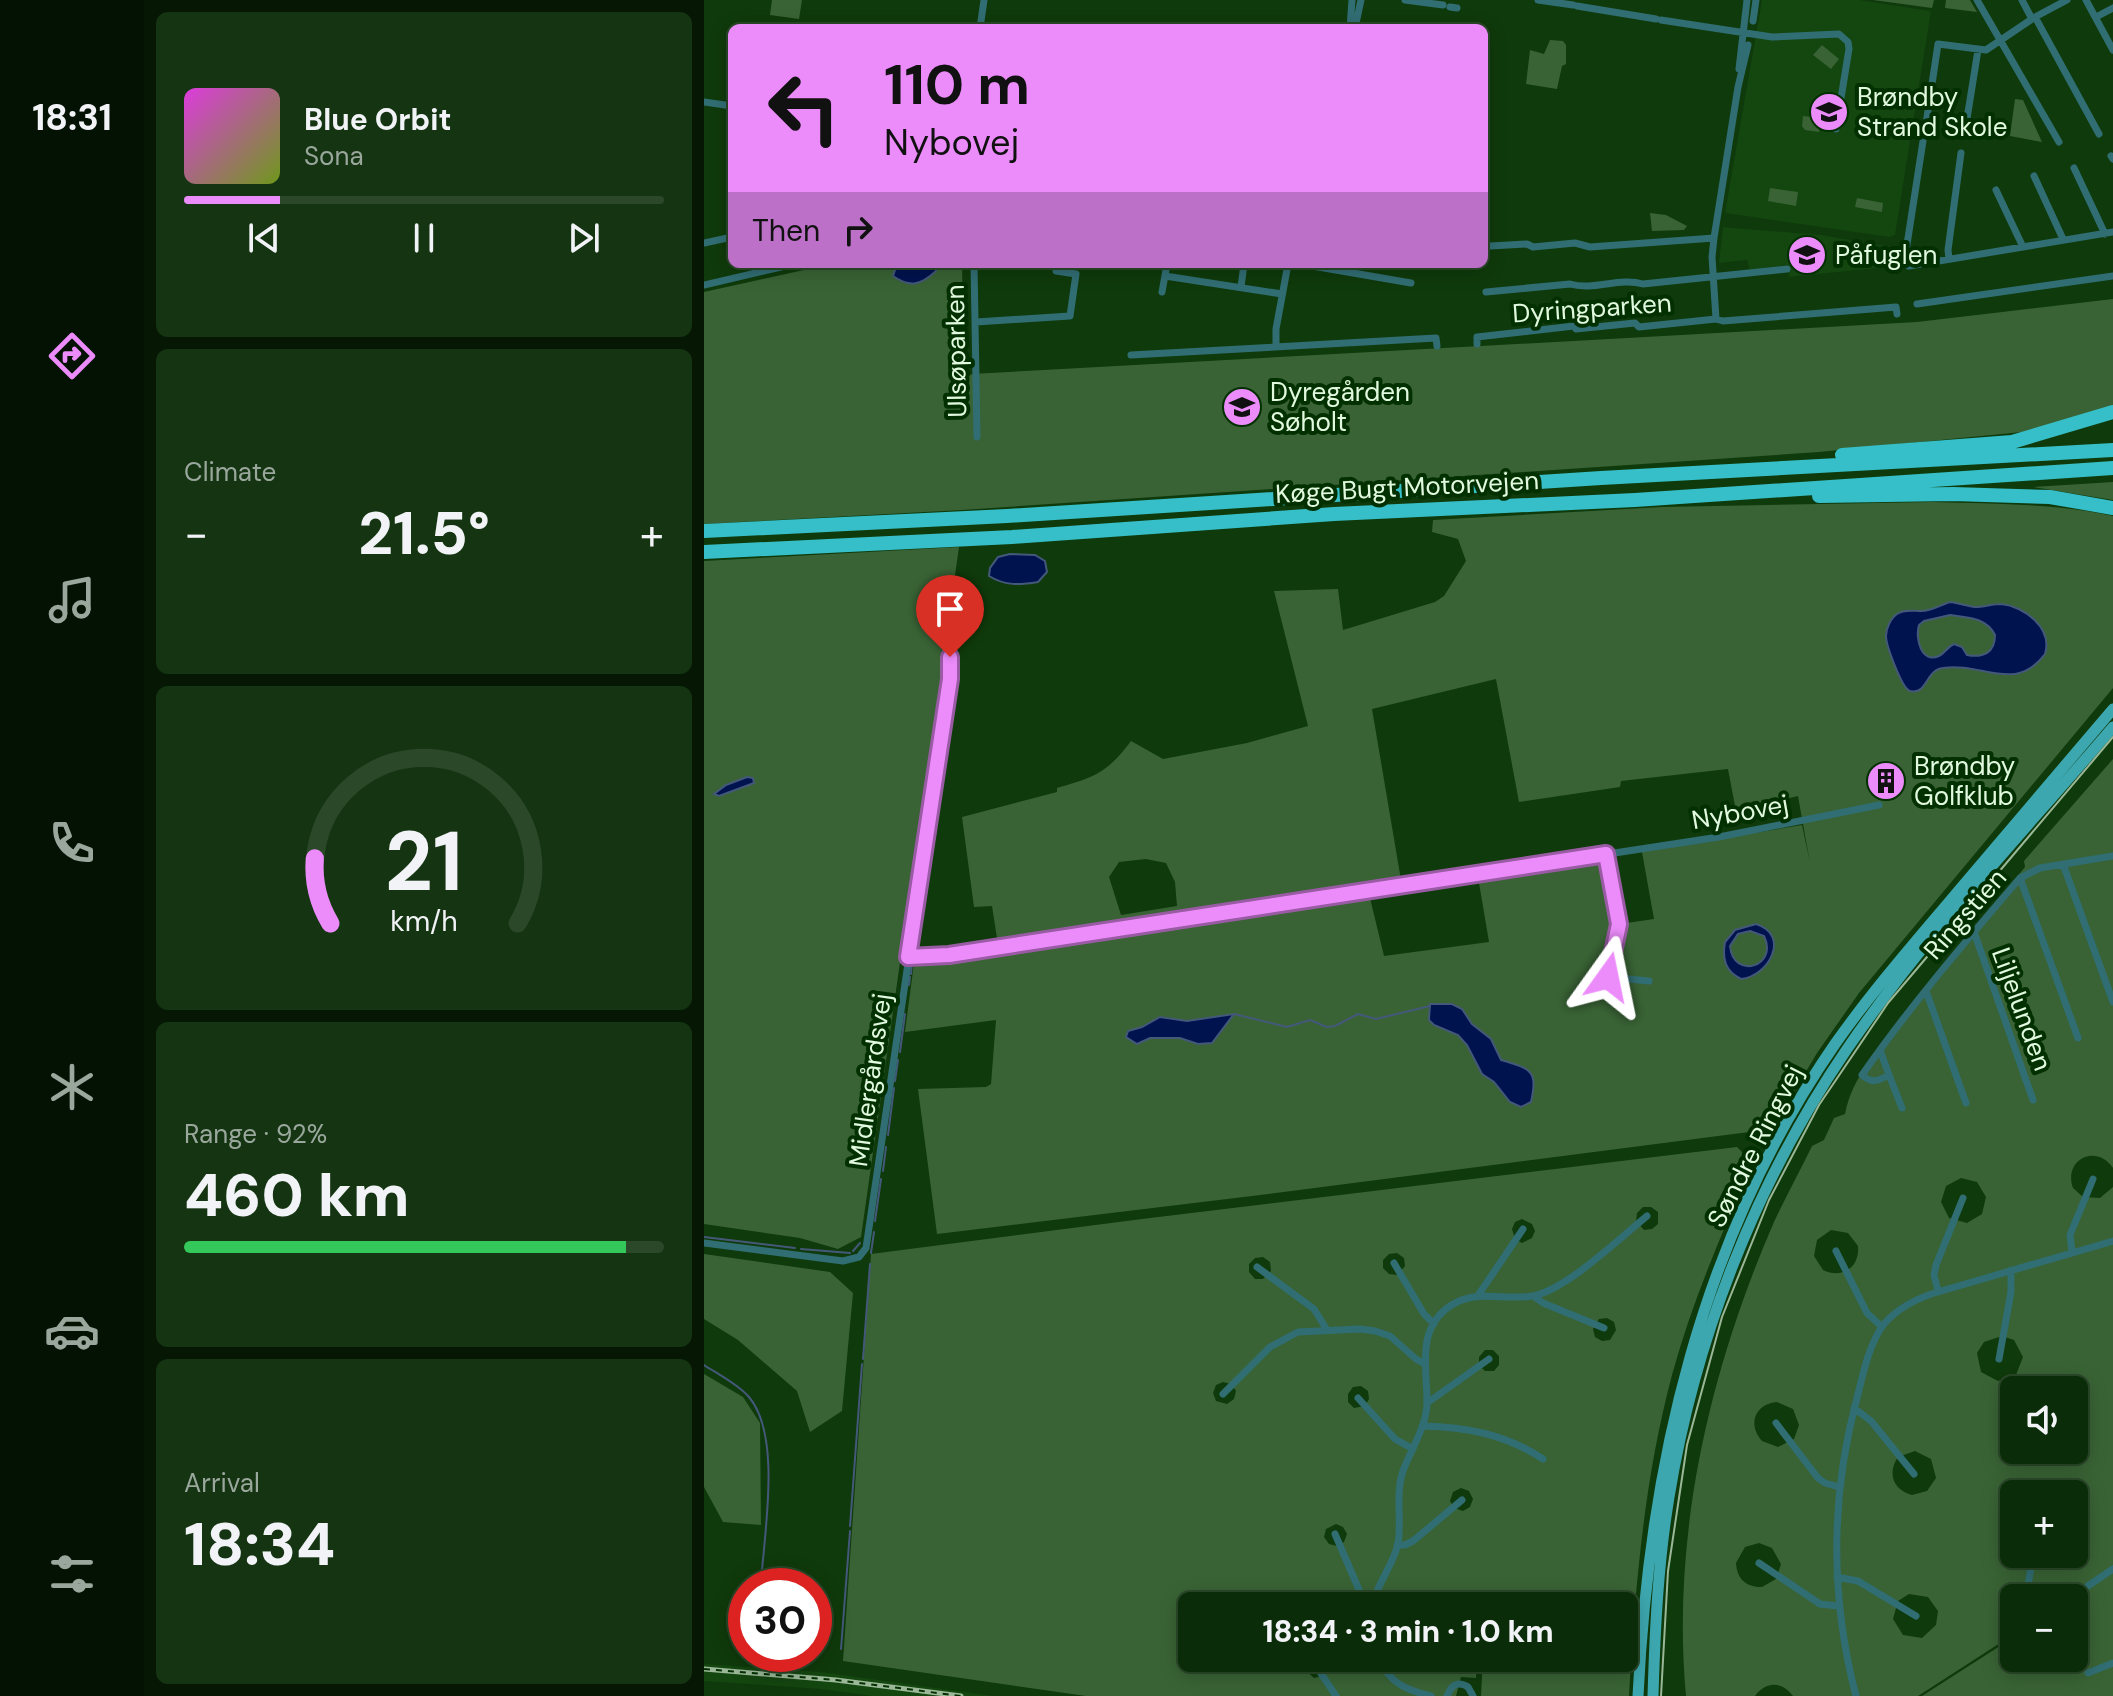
<!DOCTYPE html>
<html lang="en">
<head>
<meta charset="utf-8">
<style>
  :root { --surface:#0b2c08; --page:#143412; --text:#f1f3f6; --muted:#9aa79c; --line:#2b4829; --accent:#ec8cfb }
  body { margin:0; font-family:"DM Sans",sans-serif; background:var(--page); color:var(--text); height:100vh; display:flex; flex-direction:column; font-size:30px; white-space:nowrap }
  * { box-sizing:border-box; margin:0 }
  p { font-size:26px; color:var(--muted) }
  .icon { flex:none; width:44px; height:44px; fill:none; stroke:currentColor; stroke-width:2; stroke-linecap:round; stroke-linejoin:round }
  .map { position:relative; flex:1; overflow:hidden }
  .details { display:flex; flex-direction:column; gap:12px; padding:12px; background:#061804; width:560px }
  .details>* { flex:none }
  .top-card { position:absolute; left:24px; top:24px; width:760px; height:244px; border-radius:12px; box-shadow:0 4px 20px #0003,0 0 0 2px var(--line); background:#ec8cfb; color:#111; overflow:hidden }
  .controls { position:absolute; left:1296px; top:1376px; display:grid; gap:16px }
  .controls a { display:grid; place-items:center; width:88px; height:88px; border-radius:12px; background:var(--surface); box-shadow:0 4px 20px #0003,0 0 0 2px var(--line); font-size:40px }
  .speed { position:absolute; left:24px; top:1568px; display:flex; gap:16px; font-size:40px; font-weight:700; text-align:center }
  .speed>* { display:grid; place-content:center; width:104px; height:104px; border-radius:50%; background:var(--surface); box-shadow:0 4px 20px #0003,0 0 0 2px var(--line); line-height:1 }
  .speed .limit { border:12px solid #d22; background:#fff; color:#111 }
  .pin { position:absolute; display:grid; place-items:center; width:68px; height:68px; color:#fff; margin:-82px -34px; border-radius:50% 50% 50% 0; rotate:-45deg; box-shadow:0 0 8px #0007 }
  .pin .icon { rotate:45deg }
  .me { position:absolute; width:88px; margin:-44px; rotate:12deg; stroke-linejoin:round; filter:drop-shadow(0 0 6px #0008) }
  .turn { display:flex; align-items:center; gap:28px; height:168px; padding:0 24px; font-size:36px }
  .turn .icon { width:104px; height:104px; stroke-width:2.5 }
  .turn b { display:block; font-size:56px; line-height:68px }
  .then { display:flex; align-items:center; height:76px; padding:0 24px; background:#0003; gap:16px; font-size:30px }
  .big { font-size:60px; font-weight:800; line-height:1.1 }
  .details .widget { flex:1; display:flex; flex-direction:column; justify-content:center; gap:12px; min-width:0; padding:0 28px; border-radius:12px; background:var(--page) }
  .details .dial { align-items:center; gap:0 }
  .dial svg { height:208px; overflow:visible; fill:none; stroke:var(--line); stroke-width:7; stroke-linecap:round; text-anchor:middle }
  .dial text { fill:var(--text); stroke:none }
  .song { display:flex; align-items:center; gap:24px }
  .cover { width:96px; height:96px; border-radius:12px; background:linear-gradient(135deg,hsl(300 70% 55%),hsl(80 70% 35%)) }
  .played { height:8px; border-radius:4px; background:linear-gradient(90deg,var(--accent) 20%,var(--line) 20%) }
  .keys { display:flex; justify-content:space-around; direction:ltr }
  .heat { display:flex; justify-content:space-between; align-items:center; font-size:44px; direction:ltr }
  .charge { height:12px; border-radius:6px; background:linear-gradient(90deg,#34c759 92%,var(--line) 0) }
  .trip { position:absolute; left:474px; top:1592px; width:460px; height:80px; border-radius:12px; background:var(--surface); box-shadow:0 4px 20px #0003,0 0 0 2px var(--line); font-weight:800; line-height:80px; text-align:center }
  main { display:flex; flex:1; min-height:0 }
  .dock { display:flex; flex-direction:column; width:144px; justify-content:space-around; align-items:center; background:#041203; color:var(--muted) }
  .dock .icon { width:56px; height:56px }
  .dock .selected { color:var(--accent) }
  .dock b { font-size:36px; color:var(--text) }
  .map>svg:first-child { display:block }
  .built { fill:#144610 }
  .green { fill:#396335; fill-rule:evenodd }
  .water { fill:#00134f; stroke:#44587a; stroke-width:2; fill-rule:evenodd }
  .lines { fill:none; stroke-linecap:round; stroke-linejoin:round }
  .stream { stroke:#44587a; stroke-width:2 }
  .minor { stroke:#316e73; stroke-width:7 }
  .primary { stroke:#3da7af; stroke-width:11 }
  .motorway { stroke:#36bfc8; stroke-width:14 }
  .tram { stroke:#9ab897; stroke-width:2 }
  .rail-casing { stroke:#9ab897; stroke-width:5 }
  .rail { stroke:#033001; stroke-width:2; stroke-dasharray:6; stroke-linecap:butt }
  .route-casing { stroke:#995ba3; stroke-width:20 }
  .route { stroke:#ec8cfb; stroke-width:14 }
  .labels { text-anchor:middle; stroke-width:8; stroke-linejoin:round; paint-order:stroke }
  .poi-label { font-size:26px; fill:#e1f9de; stroke:#033001; text-anchor:start }
  .street-label { font-size:26px; fill:#e1f9de; stroke:#033001 }
</style>
</head>
<body>
<main>
<nav class="dock">
<b>18:31</b>
<svg class="icon selected" aria-label="directions" viewBox="0 0 24 24"><path d="M12 3l9 9-9 9-9-9zM9 14v-3h6M13 9l2 2-2 2"/></svg>
<svg class="icon" aria-label="music" viewBox="0 0 24 24"><path d="M9 18V5l10-2v13"/><circle cx="6" cy="18" r="3"/><circle cx="16" cy="16" r="3"/></svg>
<svg class="icon" aria-label="phone" viewBox="0 0 24 24"><path d="M5 4h4l2 5-3 2q2 4 5 5l2-3 5 2v4C11 20 4 13 5 4z"/></svg>
<svg class="icon" aria-label="climate" viewBox="0 0 24 24"><path d="M12 3v18M4 7l16 10M4 17L20 7"/></svg>
<svg class="icon" aria-label="car" viewBox="0 0 24 24"><path d="M5 17H2v-5l4-1 3-4h7l3 4 3 1v5h-3M9 17h6M6 11h13"/><circle cx="7" cy="17" r="2"/><circle cx="17" cy="17" r="2"/></svg>
<svg class="icon" aria-label="filters" viewBox="0 0 24 24"><path d="M4 7h16M4 17h16"/><circle cx="9" cy="7" r="2"/><circle cx="15" cy="17" r="2"/></svg>
</nav>
<section class="details">
<div class="widget">
<div class="song"><i class="cover"></i><div><b>Blue Orbit</b><p>Sona</p></div></div>
<div class="played"></div>
<div class="keys"><svg class="icon" aria-label="previous" viewBox="0 0 24 24"><path d="M18 5L8 12l10 7zM5 5v14"/></svg><svg class="icon" aria-label="pause" viewBox="0 0 24 24"><path d="M8 5v14M16 5v14"/></svg><svg class="icon" aria-label="next" viewBox="0 0 24 24"><path d="M6 5l10 7-10 7zM19 5v14"/></svg></div>
</div>
<div class="widget"><p>Climate</p>
<div class="heat"><a>−</a><b class="big">21.5°</b><a>+</a></div>
</div>
<div class="widget dial"><svg viewBox="0 0 100 80">
<path d="M14 69A42 42 0 1 1 86 69"/>
<path d="M14 69A42 42 0 0 1 8 44" stroke="#ec8cfb"/>
<text x="50" y="56" font-size="32" font-weight="700">21</text>
<text x="50" y="72" font-size="11">km/h</text>
</svg></div>
<div class="widget"><p>Range · 92%</p><b class="big">460 km</b><div class="charge"></div></div>
<div class="widget"><p>Arrival</p><b class="big">18:34</b></div>
</section>
<div class="map">
<svg width="1409" height="1696" viewBox="0 0 1409 1696">
  <rect width="100%" height="100%" fill="#0f3a0b"/>
  <path class="built" d="M1058 0H1155L1227 11 1191 235 1185 237 1021 213Z
    M1019 227 1117 235 1188 247 1192 266 1085 277 1084 265 1046 270 1043 260 1015 263Z
    M0 1664 117 1672 289 1696H168L117 1689 0 1681Z"/>
  <path class="green" d="M68 0H98L95 19 66 15Z
    M1169 0H1230L1228 8Z
    M1242 0H1266L1273 12 1241 8Z
    M846 40 859 41 862 45V64L858 66 853 89 822 84 826 50 840 54Z
    M1118 45 1135 59 1127 69 1109 55Z
    M1311 99 1319 100 1338 142 1306 136Z
    M1099 116 1117 118 1115 132 1101 130 1098 126Z
    M1066 188 1094 192 1092 206 1064 201Z
    M1153 198 1179 203 1178 212 1151 207Z
    M946 213 962 215 983 226 980 230 948 231Z
    M127 264H258L260 374 250 384 268 374 1213 322 1409 299V407L1318 432 1115 452 258 510 0 524V292Z
    M1409 482V500L1329 487Z
    M1229 502C1289 504 1350 503 1409 516V688L1155 993 1113 1053 1066 1132 1053 1131 548 1196 233 1234 214 1089 282 1087 287 1084 292 1020 201 1032 210 963 295 951 288 906 270 907 258 817 353 792V788C391 777 403 773 427 741L459 759 543 743 604 726 570 591 634 589 639 630 731 602 740 596 762 561 754 539 728 532 729 520 958 507ZM792 679 815 802 916 787 917 781 1024 769 1032 811 1094 796 1106 863 1098 825 938 852 950 919 909 925 900 856 774 877 785 942 680 956 665 894 568 902 697 880 668 709ZM442 859 462 863 471 882 473 906 417 915 405 877 415 862Z
    M255 547 157 1237 134 1249 96 1238 0 1224V561Z
    M1409 759V1168C1392 1143 1359 1160 1369 1188L1379 1197 1396 1198 1409 1187V1570L1366 1598H1310V1634L1214 1696H1089C1078 1681 1062 1681 1051 1696H982C967 1535 1006 1369 1070 1222 1082 1196 1096 1171 1108 1146L1120 1140 1130 1118 1141 1114C1148 1078 1172 1053 1193 1025 1233 970 1278 919 1321 867L1320 861ZM1257 1178 1273 1182 1282 1197 1278 1214 1263 1223 1245 1218 1237 1202 1242 1186ZM1127 1230 1144 1233 1154 1246C1156 1268 1138 1279 1119 1270L1110 1256 1113 1240ZM1298 1336 1310 1340 1319 1357 1312 1375 1294 1381 1277 1372 1273 1353 1280 1342ZM1310 1390H1370V1450H1310ZM1073 1402 1089 1409 1095 1425 1090 1439 1074 1447 1058 1441C1043 1424 1051 1404 1073 1402ZM1211 1451 1227 1459 1232 1478 1223 1491 1208 1495C1189 1490 1183 1473 1194 1457ZM1310 1494H1370V1554H1348L1332 1561 1310 1554ZM1055 1543 1068 1548 1077 1564 1072 1579 1058 1587C1042 1587 1033 1579 1032 1563L1041 1547ZM1205 1594 1224 1597 1234 1611 1232 1625 1218 1638 1199 1635 1189 1619 1194 1601Z
    M1033 1147 1049 1163C1018 1232 988 1302 968 1375 940 1480 931 1588 925 1696H777L779 1658H920V1606H488V1658H605L601 1670 610 1678 618 1676 623 1670 620 1658H777L773 1659 772 1678 757 1677 752 1696H382L139 1661 167 1254 438 1219ZM939 1207H947L954 1212V1224L948 1229 940 1230 932 1221 933 1213ZM818 1219 828 1224 831 1231 828 1238 818 1243 811 1239 808 1229 811 1222ZM693 1253 700 1258 701 1266 693 1275 685 1274 679 1268V1260L685 1254ZM559 1257 566 1262 567 1271 559 1279H551L545 1272V1264L551 1258ZM903 1318 910 1322 912 1330 906 1340 898 1341 891 1337 889 1329 895 1319ZM781 1350H789L795 1356V1365L790 1371H781L775 1365V1357ZM519 1382 527 1384 532 1391 530 1399 523 1404 512 1401 509 1393 512 1385ZM657 1386 664 1391 665 1399 661 1406 650 1408 644 1402V1394L649 1387ZM757 1488 765 1491 769 1499 766 1507 759 1511 750 1508 746 1501 749 1492ZM632 1524 639 1527 643 1534 640 1542 633 1546 625 1544 620 1537 622 1529Z
    M0 1254 126 1272 149 1293 138 1411 106 1432 93 1391 34 1340 0 1319Z
    M0 1374 39 1397 56 1423 57 1525 19 1522 0 1487Z
    M1409 1572V1696H1218L1310 1637V1658H1370V1598Z"/>
  <path class="water" d="M193 264H227L231 267 232 271C217 285 206 288 189 276Z
    M306 554 331 555 341 561 343 572 334 582C316 585 301 586 285 576L286 568 294 557Z
    M1246 602C1255 603 1263 606 1271 607 1280 607 1288 604 1297 604 1320 606 1349 628 1341 654 1311 694 1279 662 1239 668 1221 670 1224 695 1206 691 1198 689 1182 645 1182 636 1182 628 1187 618 1193 614 1200 609 1209 611 1217 611 1228 611 1236 605 1246 602ZM1246 615C1264 618 1282 617 1291 635 1291 653 1279 658 1263 655L1258 647 1250 644C1243 647 1241 653 1235 656 1217 664 1211 638 1215 625L1220 621Z
    M43 777 49 778 50 783 15 796 10 794 22 785Z
    M1052 924C1087 935 1065 976 1037 979 1021 971 1018 959 1021 942L1031 930ZM1046 931 1060 936C1075 967 1029 980 1026 946L1034 934Z
    M726 1004H748L758 1009 768 1024 787 1039 797 1060C827 1069 834 1070 827 1102L817 1107 806 1102 790 1082 778 1074 763 1045 754 1035 730 1025 725 1020Z
    M530 1014 508 1043 494 1044 476 1038H446L433 1044 422 1037 424 1031 438 1027 456 1017 483 1021Z"/>
  <g class="lines">
    <path class="stream" d="M210 953 224 855
      M207 974 208 963
      M205 985 206 977
      M530 1014 583 1027 606 1020 623 1027 631 1026 654 1014 672 1019 726 1006
      M196 1052 201 1014
      M191 1081 194 1060
      M184 1135 190 1088
      M179 1171 182 1147
      M171 1221 177 1179
      M0 1237 91 1248
      M97 1249 146 1253
      M149 1251 156 1243
      M167 1253 170 1232
      M159 1359 166 1264
      M0 1365C14 1374 34 1384 45 1397 78 1436 60 1534 57 1583
      M146 1526 158 1364
      M137 1649 146 1531"/>
    <path class="minor" d="M701 0 739 5
      M834 0 869 5
      M1273 0 1355 142
      M1318 0 1328 19
      M1382 0 1409 50
      M873 6 952 19
      M746 7 753 8
      M1331 17 1395 134
      M1392 17 1409 8
      M957 20 1068 37 1135 34 1144 42 1145 49 1132 129
      M1049 21 1052 0
      M276 28 280 0
      M646 28 648 0
      M651 28 657 0
      M1035 69 1043 0
      M0 102 28 106
      M1222 124 1234 44 1282 50 1331 17 1363 0
      M1261 131 1274 50
      M1219 141 1202 251 1205 266 1409 232
      M1407 156 1409 159
      M1370 168 1401 234
      M1330 176 1359 239
      M1292 190 1319 247
      M0 243 28 237
      M786 246 823 244 829 247 871 243 886 247 1010 238
      M1245 259 1244 250 1257 153
      M270 264 273 437
      M597 264 707 283
      M461 276 578 294
      M0 285 90 264
      M537 287 540 264
      M458 292 463 264
      M782 292 866 284C890 291 915 277 939 284L1083 269
      M1213 304 1409 276
      M1012 319 1008 257 1010 238 1034 87 1044 45
      M272 322 366 316 372 274 352 271
      M773 344V337L870 326 872 329 931 323 935 327 1012 319 1019 321 1192 307 1193 314
      M572 346V329L584 264
      M427 355 732 338 733 346
      M902 854 915 924 904 977 945 981
      M1359 864 1409 1002
      M1316 878 1374 1038
      M1270 932 1329 1100
      M204 957 245 955 1015 837 1175 805
      M1222 991 1262 1103
      M1176 1050 1185 1075C1174 1081 1168 1084 1158 1075 1206 1006 1261 942 1316 878L1336 868 1409 856
      M1185 1075 1198 1108
      M0 1243 139 1261 155 1257 162 1248 246 679V657
      M1132 1251 1163 1313 1178 1327
      M1368 1252 1366 1235 1389 1179
      M690 1263 720 1314 730 1324
      M553 1267 610 1309 623 1330
      M1234 1291 1230 1275 1232 1265 1259 1198
      M775 1294 819 1229
      M829 1296 839 1303 900 1328
      M1295 1359 1307 1292V1270
      M519 1394 566 1347 594 1332 656 1329 671 1331 686 1336 712 1359 719 1363
      M654 1398 691 1439 709 1449
      M723 1403 785 1359
      M1150 1408 1167 1421 1210 1474
      M1072 1423 1114 1478 1121 1483 1135 1487
      M718 1426C762 1427 801 1434 839 1459
      M631 1534 656 1592 669 1601
      M693 1545H701L709 1541 758 1500
      M1055 1563 1116 1604 1134 1606
      M1133 1577 1154 1581 1212 1616
      M1322 1598 1329 1554
      M1366 1598 1409 1569
      M669 1606C672 1584 689 1566 694 1544 698 1520 691 1494 699 1471 707 1449 723 1426 723 1402 723 1368 712 1329 746 1306 773 1288 799 1301 829 1296 863 1289 915 1239 943 1216
      M675 1658C685 1683 702 1690 727 1696
      M612 1666 632 1696
      M1384 1673 1409 1663
      M743 1696C747 1686 753 1680 764 1687L769 1696
      M1152 1696C1126 1596 1126 1498 1153 1398 1159 1374 1164 1349 1177 1328 1189 1311 1208 1301 1227 1294L1409 1241"/>
    <path class="primary" d="M934 1696C945 1465 997 1238 1131 1044 1169 990 1213 940 1256 889 1307 829 1358 769 1409 709
      M949 1696C951 1629 954 1563 965 1497 991 1338 1052 1182 1143 1049 1221 935 1319 833 1409 727"/>
    <path class="motorway" d="M1138 455 1308 442 1409 412
      M1115 496 1249 494 1346 497 1409 508
      M0 531 303 516 897 478 1409 450
      M0 552 308 537 630 514 931 500 1409 468"/>
    <path class="tram" d="M957 1696 964 1571 983 1445 1018 1317 1065 1200 1115 1105 1184 1003 1409 737"/>
    <defs>
      <path id="rail" d="M0 1669 132 1680 257 1696"/>
    </defs>
    <use href="#rail" class="rail-casing"/>
    <use href="#rail" class="rail"/>
  </g>
  <g class="lines">
    <defs>
      <path id="route" d="M246 657V679L204 957 245 955 902 854 915 924 904 977"/>
    </defs>
    <use href="#route" class="route-casing"/>
    <use href="#route" class="route"/>
  </g>
  <defs>
    <symbol id="school-disc" viewBox="-11 -11 22 22"><circle r="9.5" fill="#ec8cfb" stroke="#033001"/><path d="M0-5L7-2L0 1L-7-2ZM-4 1L0 2.5L4 1V4Q0 6-4 4Z" fill="#111"/></symbol>
    <symbol id="building-disc" viewBox="-11 -11 22 22"><circle r="9.5" fill="#ec8cfb" stroke="#033001"/><path d="M-4-6H4V6H1V3H-1V6H-4ZM-2.5-4.3h1.7v1.8h-1.7ZM.8-4.3h1.7v1.8H.8ZM-2.5-1h1.7V.8h-1.7ZM.8-1h1.7V.8H.8Z" fill="#111"/></symbol>
  </defs>
  <g fill-rule="evenodd">
    <use href="#school-disc" x="1103" y="90" width="44" height="44"/>
    <use href="#school-disc" x="1081" y="233" width="44" height="44"/>
    <use href="#school-disc" x="516" y="385" width="44" height="44"/>
    <use href="#building-disc" x="1160" y="759" width="44" height="44"/>
  </g>
  <g class="labels">
    <g class="poi-label">
      <text x="1153" y="106">Brøndby<tspan x="1153" dy="30">Strand Skole</tspan></text>
      <text x="1131" y="264">Påfuglen</text>
      <text x="566" y="401">Dyregården<tspan x="566" dy="30">Søholt</tspan></text>
      <text x="1210" y="775">Brøndby<tspan x="1210" dy="30">Golfklub</tspan></text>
    </g>
    <g class="street-label">
      <text transform="translate(888 308) rotate(-4)" y="9">Dyringparken</text>
      <text transform="translate(252 351) rotate(-91)" y="9">Ulsøparken</text>
      <text transform="translate(703 487) rotate(-3)" y="9">Køge Bugt Motorvejen</text>
      <text transform="translate(1036 812) rotate(-10)" y="9">Nybovej</text>
      <text transform="translate(1261 914) rotate(-49)" y="9">Ringstien</text>
      <text transform="translate(1318 1009) rotate(70)" y="9">Liljelunden</text>
      <text transform="translate(166 1080) rotate(-82)" y="9">Midlergårdsvej</text>
      <text transform="translate(1051 1146) rotate(-63)" y="9">Søndre Ringvej</text>
    </g>
  </g>
</svg>
<div class="controls">
<a><svg class="icon" aria-label="sound" viewBox="0 0 24 24"><path d="M4 9h4l5-4v14l-5-4H4zM17 9q2 3 0 6"/></svg></a>
<a>+</a>
<a>−</a>
</div>
<div class="speed"><div class="limit">30</div></div>
<div class="pin" style="left:246px;top:657px;background:#d93025"><svg class="icon" aria-label="arrive" viewBox="0 0 24 24"><path d="M6 21V4h12l-3 4 3 4H6"/></svg></div>
<svg class="me" style="left:904px;top:977px" viewBox="-20 -20 40 40"><path d="M0-17L14 15 0 8-14 15z" fill="#ec8cfb" stroke="#fff" stroke-width="4"/></svg>
<div class="trip">18:34 · 3 min · 1.0 km</div>
<div class="top-card">
<div class="turn"><svg class="icon" aria-label="left" viewBox="0 0 24 24"><path d="M17 20v-9H6M10 6l-5 5 5 5"/></svg><div><b>110 m</b>Nybovej</div></div>
<div class="then">Then<svg class="icon" aria-label="right" viewBox="0 0 24 24"><path d="M7 20v-9h11M14 6l5 5-5 5"/></svg></div>
</div>
</div>
</main>
</body>
</html>
